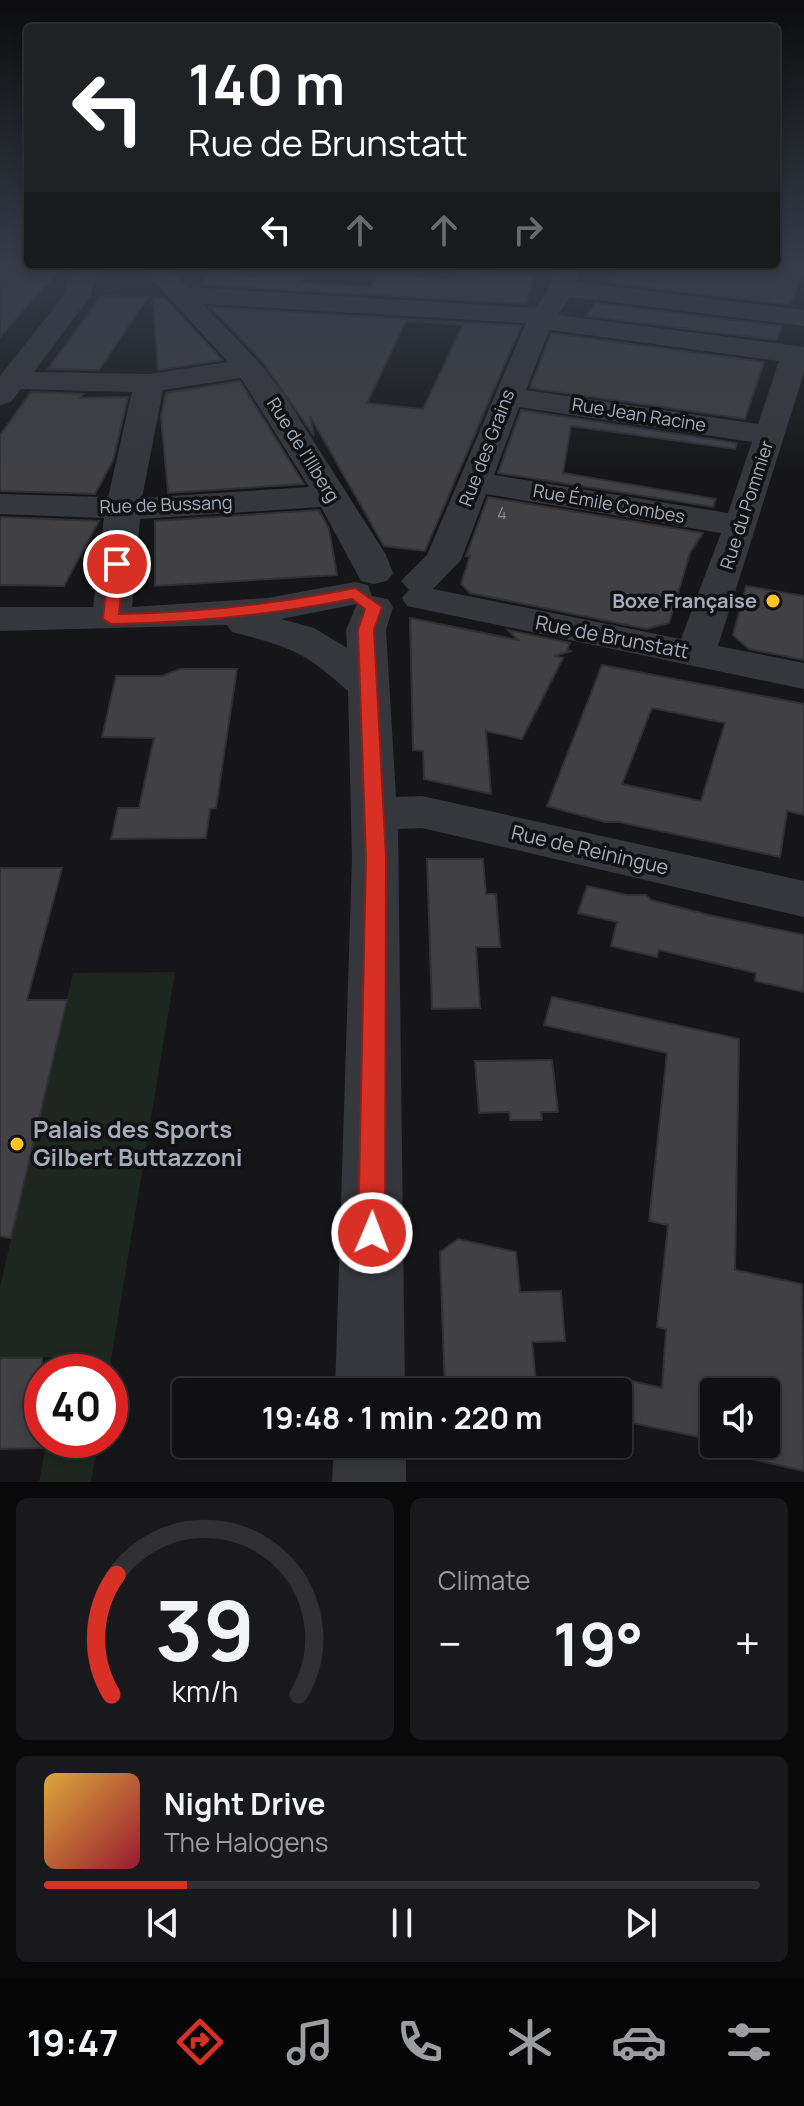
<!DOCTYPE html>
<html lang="en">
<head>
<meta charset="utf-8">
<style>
  :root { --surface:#101012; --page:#19191b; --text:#f1f3f6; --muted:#9c9d9f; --line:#303032; --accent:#d93025 }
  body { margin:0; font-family:Manrope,sans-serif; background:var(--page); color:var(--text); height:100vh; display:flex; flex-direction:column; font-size:30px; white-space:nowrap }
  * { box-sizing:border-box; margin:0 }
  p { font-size:26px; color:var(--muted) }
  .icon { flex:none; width:44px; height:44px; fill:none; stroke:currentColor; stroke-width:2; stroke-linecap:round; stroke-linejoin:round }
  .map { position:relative; height:1482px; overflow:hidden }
  .drawer { display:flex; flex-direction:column; gap:16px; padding:16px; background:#09090a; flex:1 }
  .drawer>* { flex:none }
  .top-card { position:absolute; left:24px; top:24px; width:756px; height:244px; border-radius:8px; box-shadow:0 4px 12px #0003,0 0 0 2px var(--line); background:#202124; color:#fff; overflow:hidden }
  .buttons { position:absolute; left:700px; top:1378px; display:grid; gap:16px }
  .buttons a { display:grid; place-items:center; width:80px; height:80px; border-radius:8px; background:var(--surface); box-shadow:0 4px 12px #0003,0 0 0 2px var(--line); font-size:40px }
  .speed { position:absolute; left:24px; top:1354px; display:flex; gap:16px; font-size:40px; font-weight:700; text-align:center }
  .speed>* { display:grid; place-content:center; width:104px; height:104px; border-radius:50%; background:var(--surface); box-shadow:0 4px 12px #0003,0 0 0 2px var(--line); line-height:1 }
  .speed .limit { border:12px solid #d22; background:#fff; color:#111 }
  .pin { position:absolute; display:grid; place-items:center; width:68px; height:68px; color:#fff; margin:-34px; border:4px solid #fff; border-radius:50%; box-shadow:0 2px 8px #0007 }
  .me { position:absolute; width:88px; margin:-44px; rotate:1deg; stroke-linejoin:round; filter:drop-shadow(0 0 6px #0008) }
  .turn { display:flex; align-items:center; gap:28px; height:168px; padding:0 32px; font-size:36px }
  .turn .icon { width:104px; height:104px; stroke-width:2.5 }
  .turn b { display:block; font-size:56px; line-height:68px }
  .lanes { display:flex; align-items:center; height:76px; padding:0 32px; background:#0003; justify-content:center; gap:40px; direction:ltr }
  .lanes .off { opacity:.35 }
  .big { font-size:60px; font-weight:700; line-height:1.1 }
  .drawer .card { flex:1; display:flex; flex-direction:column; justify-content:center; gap:12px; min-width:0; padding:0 28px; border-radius:12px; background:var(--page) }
  .drawer .dial { align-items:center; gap:0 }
  .dial svg { height:208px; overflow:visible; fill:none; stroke:var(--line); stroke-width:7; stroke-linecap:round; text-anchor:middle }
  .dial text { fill:var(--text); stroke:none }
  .song { display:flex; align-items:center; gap:24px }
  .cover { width:96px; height:96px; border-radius:12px; background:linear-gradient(135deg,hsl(40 70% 55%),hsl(350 70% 35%)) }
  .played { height:8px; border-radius:4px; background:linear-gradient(90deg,var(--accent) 20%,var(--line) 20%) }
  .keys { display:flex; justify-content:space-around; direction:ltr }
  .heat { display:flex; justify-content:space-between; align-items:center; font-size:44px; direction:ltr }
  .drawer .tiles { flex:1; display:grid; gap:16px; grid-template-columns:1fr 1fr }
  .card:last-child { grid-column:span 2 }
  .trip { position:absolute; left:172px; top:1378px; width:460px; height:80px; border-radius:8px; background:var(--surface); box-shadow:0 4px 12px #0003,0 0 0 2px var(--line); font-weight:700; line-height:80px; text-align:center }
  .tabs { display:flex; height:128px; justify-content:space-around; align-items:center; background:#060607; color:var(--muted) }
  .tabs .icon { width:56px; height:56px }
  .tabs .active { color:var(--accent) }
  .tabs b { font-size:36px; color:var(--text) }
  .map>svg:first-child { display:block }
  .green { fill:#1d261f }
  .building { fill:#404045; stroke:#302f34; stroke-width:2; fill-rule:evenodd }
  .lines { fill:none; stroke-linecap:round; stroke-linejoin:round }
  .minor { fill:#36373d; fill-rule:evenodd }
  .route { fill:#d93025; stroke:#8d1f18; stroke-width:2 }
  .poi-dot { fill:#ffc527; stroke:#111113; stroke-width:3 }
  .labels { text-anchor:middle; stroke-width:7; stroke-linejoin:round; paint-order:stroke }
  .number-label { font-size:16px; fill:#8c909c }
  .far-street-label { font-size:18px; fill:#a6abb9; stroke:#111113 }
  .poi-label { font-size:20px; font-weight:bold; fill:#a6abb9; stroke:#111113; text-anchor:end }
  .street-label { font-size:20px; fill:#a6abb9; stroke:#111113 }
  .near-poi-label { font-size:24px; font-weight:bold; fill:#a6abb9; stroke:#111113; text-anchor:start }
</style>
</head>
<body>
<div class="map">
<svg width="804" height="1482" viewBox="0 0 804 1482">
  <rect width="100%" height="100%" fill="#161618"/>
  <path class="green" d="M175 972 109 1372H60L62 1357 0 1358V1287L73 973Z
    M47 1440H98L91 1482H39Z"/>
  <path class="building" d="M0 267H62L0 337Z
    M213 267H237L239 278 305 276 300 283 371 287 377 275 452 280 456 270 535 274 526 304 200 285Z
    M619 267H804V271L790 305 608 283Z
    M101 296 148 297 99 370 48 369Z
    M153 297 165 298 222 360 158 370Z
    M595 303 782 326 776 340 587 316Z
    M210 307 521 326 425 551 384 546 310 416 314 436 261 360ZM406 321 463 325 423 409 367 403Z
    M551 334H556L764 362 745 419 530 388Z
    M240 381 304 484 168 493 161 416 166 393Z
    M31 392 83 394 80 398 128 397 113 461 95 494 0 491V435Z
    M521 410 737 443 735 449 571 426 563 473 716 499 713 507 498 473Z
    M488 497 703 533 690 553 669 623 647 629 470 593 461 584 470 556H466Z
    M319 510 329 529 337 575 155 586V521Z
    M0 517 99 521 64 586 0 585Z
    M746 586 804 596V660L749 649 733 635Z
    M410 618 518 640 508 630 570 643 567 650 572 651 554 656 563 658 522 739 486 731 491 794 424 779 423 751 413 750Z
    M602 665 804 704V815L787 811 780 857 619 822H605L547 806ZM652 708 725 723 701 801 622 784Z
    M180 669H237L216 808 210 809 206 838 111 839 118 808H139L154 738 102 737 116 676H162Z
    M427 859H483L486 894H496L500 947H476L480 1008 432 1009Z
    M0 868H62L27 1000H67L11 1238 0 1236Z
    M587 886 627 895H646L651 900 709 915 804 935V992L755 981 756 973 659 950 657 957 611 946 617 922 578 913Z
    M552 997 739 1039 735 1270 802 1284 804 1471 708 1449 709 1439 627 1422 632 1381 662 1388 666 1329 657 1327 668 1225 649 1221 667 1053 544 1025ZM714 1392H766V1444H714Z
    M552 1060 558 1112H541L542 1120H510L509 1112 479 1113 475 1061Z
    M458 1239 516 1252 520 1292 561 1291 565 1341 532 1342 537 1392H445L440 1252Z
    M0 1358H42V1448L0 1449Z
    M446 1444H542L543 1457 446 1458Z"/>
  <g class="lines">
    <path class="minor" d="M80 267H106L93 284 91 295 34 372 149 374 228 362 141 267H167L187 287 536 308 549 288 555 267H579L576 282 804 310V326L570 297 558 315 804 347V373L718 646 804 663V689L407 606 402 598 409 590 401 581 427 555 526 323 203 304 259 362 283 393 386 555 393 573 387 581 374 584 361 581 321 507 140 519 132 607 267 598 355 582 368 585 372 596 388 599 393 607 386 630 396 797 422 796 804 881V917L422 828 398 829 405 1392H335L352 858 348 691C304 651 288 646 232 632L227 625 0 631V607H93L104 518 0 514V494L108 497 132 392 21 389 11 402 0 405V376L65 294 67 283ZM549 330H552L779 361 758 424 526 390ZM241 378 309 487 142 498 163 390ZM519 407 752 442 728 513 494 475ZM486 494 721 533 681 639 433 589 461 560ZM357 604 346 630 347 648 314 628 281 619Z
      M334 1444H406V1482H332Z"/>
  </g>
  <linearGradient id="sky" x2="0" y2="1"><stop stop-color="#0c0c0d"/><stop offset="0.56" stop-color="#363c48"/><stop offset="1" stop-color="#363c48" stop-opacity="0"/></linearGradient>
  <rect width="804" height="474" fill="url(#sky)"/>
  <path class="route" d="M117 559 124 564 119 614C200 613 276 604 355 588L382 607 374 630 386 858 385 1233 381 1242 372 1245 362 1242 358 1233 366 858 358 630 365 609 352 599C271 615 193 623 111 624L103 619 109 564Z"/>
  <g class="poi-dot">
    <circle cx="773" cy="601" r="8"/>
    <circle cx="17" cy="1144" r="8"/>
  </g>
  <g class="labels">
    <g class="number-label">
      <text x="502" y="519">4</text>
    </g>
    <g class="far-street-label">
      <text transform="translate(639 415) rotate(9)" y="6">Rue Jean Racine</text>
      <text transform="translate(487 448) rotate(-69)" y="6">Rue des Grains</text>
      <text transform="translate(303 450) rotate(58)" y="6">Rue de l'Illberg</text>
      <text transform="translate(609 504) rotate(10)" y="6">Rue Émile Combes</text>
      <text transform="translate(166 505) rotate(-2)" y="6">Rue de Bussang</text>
      <text transform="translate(747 505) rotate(-72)" y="6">Rue du Pommier</text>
    </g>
    <g class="poi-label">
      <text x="757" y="608">Boxe Française</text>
    </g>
    <g class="street-label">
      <text transform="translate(612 637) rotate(11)" y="7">Rue de Brunstatt</text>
      <text transform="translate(590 850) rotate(13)" y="7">Rue de Reiningue</text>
    </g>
    <g class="near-poi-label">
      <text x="33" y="1138">Palais des Sports<tspan x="33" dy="28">Gilbert Buttazzoni</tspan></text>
    </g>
  </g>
</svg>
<div class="buttons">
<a><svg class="icon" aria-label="sound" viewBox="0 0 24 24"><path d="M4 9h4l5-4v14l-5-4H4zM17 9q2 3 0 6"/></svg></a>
</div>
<div class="speed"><div class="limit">40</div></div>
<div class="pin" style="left:117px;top:564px;background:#d93025"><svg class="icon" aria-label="arrive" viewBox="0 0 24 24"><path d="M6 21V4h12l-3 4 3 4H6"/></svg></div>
<svg class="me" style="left:372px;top:1233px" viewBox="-20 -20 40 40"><circle r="17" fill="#d93025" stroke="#fff" stroke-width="3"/><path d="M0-11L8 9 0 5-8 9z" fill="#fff"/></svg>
<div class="trip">19:48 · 1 min · 220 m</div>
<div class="top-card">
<div class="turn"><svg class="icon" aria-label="left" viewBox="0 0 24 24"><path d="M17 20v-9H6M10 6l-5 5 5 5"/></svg><div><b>140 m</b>Rue de Brunstatt</div></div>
<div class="lanes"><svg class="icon" aria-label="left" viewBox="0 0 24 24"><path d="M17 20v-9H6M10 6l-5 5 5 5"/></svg><svg class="icon off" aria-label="ahead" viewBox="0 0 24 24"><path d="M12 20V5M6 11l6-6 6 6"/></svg><svg class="icon off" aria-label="ahead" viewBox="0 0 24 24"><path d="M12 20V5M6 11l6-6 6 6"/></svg><svg class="icon off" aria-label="right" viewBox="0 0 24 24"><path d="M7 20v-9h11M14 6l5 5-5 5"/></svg></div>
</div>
</div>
<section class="drawer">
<div class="tiles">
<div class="card dial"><svg viewBox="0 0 100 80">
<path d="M14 69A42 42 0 1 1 86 69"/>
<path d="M14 69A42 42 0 0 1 16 23" stroke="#d93025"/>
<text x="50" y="56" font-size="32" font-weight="700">39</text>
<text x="50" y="72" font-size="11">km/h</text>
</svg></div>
<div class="card"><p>Climate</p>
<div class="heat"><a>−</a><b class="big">19°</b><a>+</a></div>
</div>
<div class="card">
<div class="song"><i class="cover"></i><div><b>Night Drive</b><p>The Halogens</p></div></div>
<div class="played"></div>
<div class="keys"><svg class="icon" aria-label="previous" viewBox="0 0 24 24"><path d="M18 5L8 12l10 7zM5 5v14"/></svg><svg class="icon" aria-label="pause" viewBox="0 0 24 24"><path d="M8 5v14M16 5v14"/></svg><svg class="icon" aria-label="next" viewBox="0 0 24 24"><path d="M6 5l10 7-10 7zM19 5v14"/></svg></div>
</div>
</div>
</section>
<nav class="tabs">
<b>19:47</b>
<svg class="icon active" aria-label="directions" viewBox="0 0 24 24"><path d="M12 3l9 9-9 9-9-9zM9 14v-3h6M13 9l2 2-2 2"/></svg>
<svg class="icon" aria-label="music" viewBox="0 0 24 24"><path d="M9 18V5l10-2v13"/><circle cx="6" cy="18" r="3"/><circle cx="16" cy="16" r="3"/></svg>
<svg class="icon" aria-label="phone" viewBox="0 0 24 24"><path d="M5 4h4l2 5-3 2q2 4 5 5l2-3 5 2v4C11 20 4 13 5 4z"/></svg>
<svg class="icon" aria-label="climate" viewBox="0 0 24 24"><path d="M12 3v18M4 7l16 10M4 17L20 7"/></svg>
<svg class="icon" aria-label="car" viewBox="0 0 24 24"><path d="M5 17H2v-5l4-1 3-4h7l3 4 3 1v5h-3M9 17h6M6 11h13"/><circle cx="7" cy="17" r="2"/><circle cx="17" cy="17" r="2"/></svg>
<svg class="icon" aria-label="filters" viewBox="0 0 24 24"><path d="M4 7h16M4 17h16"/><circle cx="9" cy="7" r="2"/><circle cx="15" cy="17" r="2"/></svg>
</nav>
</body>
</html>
